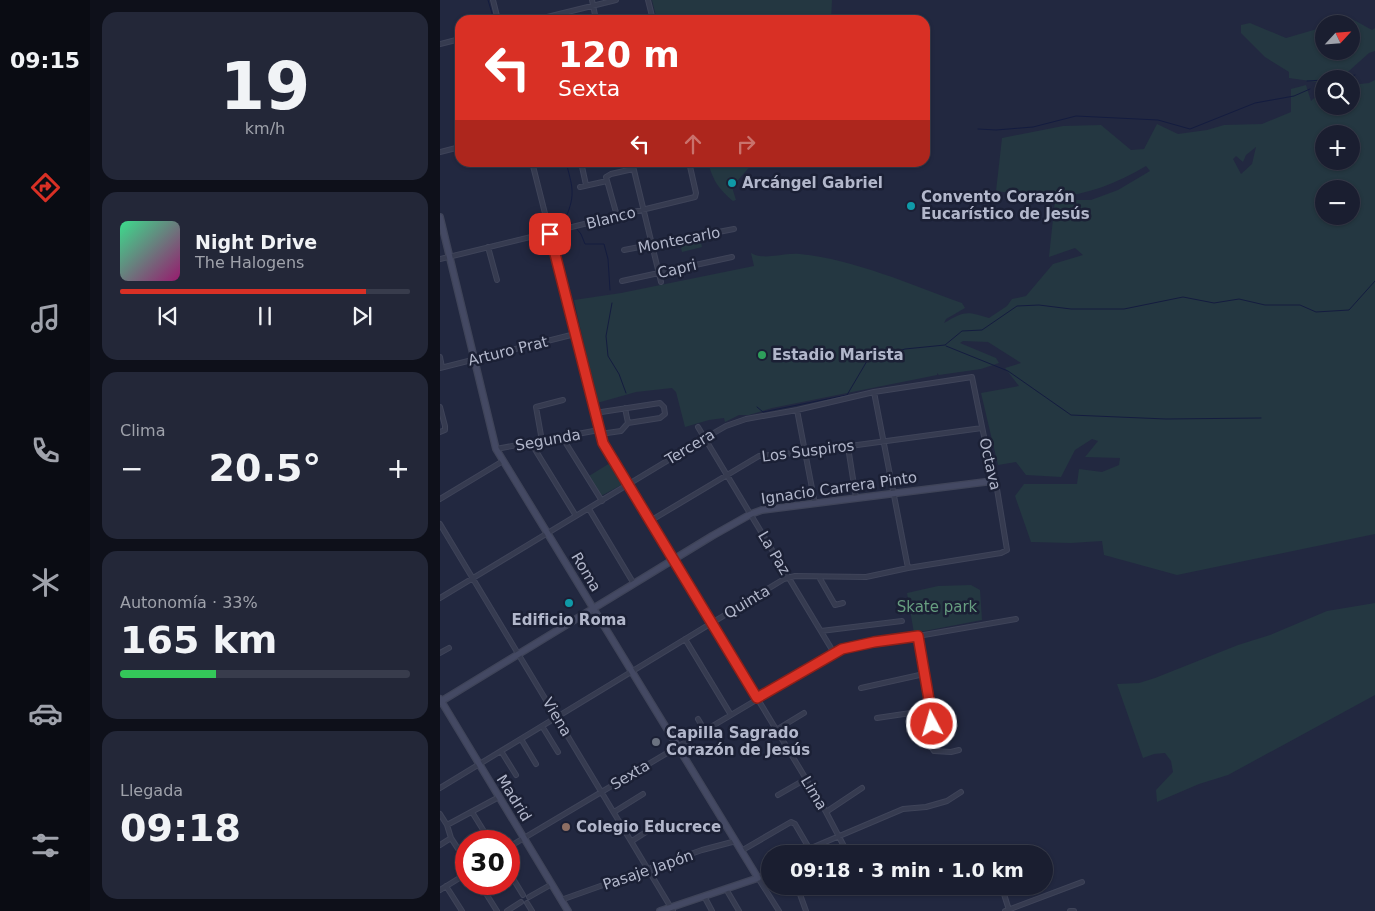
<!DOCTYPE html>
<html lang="es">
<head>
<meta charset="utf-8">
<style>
  :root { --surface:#1a1e30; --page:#232738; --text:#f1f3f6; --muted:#9fa2ab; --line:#383c4c; --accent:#d93025 }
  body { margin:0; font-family:"DejaVu Sans",sans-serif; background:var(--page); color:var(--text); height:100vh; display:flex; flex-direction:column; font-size:19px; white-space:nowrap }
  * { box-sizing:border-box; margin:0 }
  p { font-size:16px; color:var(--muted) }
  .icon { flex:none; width:28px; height:28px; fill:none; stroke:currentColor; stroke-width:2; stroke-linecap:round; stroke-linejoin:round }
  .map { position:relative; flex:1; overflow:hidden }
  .panel { display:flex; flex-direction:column; gap:12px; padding:12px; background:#0e101a; width:350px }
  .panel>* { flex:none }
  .top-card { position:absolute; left:15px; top:15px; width:475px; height:152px; border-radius:15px; box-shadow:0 1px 4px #0004,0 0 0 1px var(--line); background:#d93025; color:#fff; overflow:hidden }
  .needle { width:32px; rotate:64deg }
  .controls { position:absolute; left:875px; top:15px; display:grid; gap:10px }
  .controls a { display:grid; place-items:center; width:45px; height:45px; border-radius:50%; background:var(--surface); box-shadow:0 1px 4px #0004,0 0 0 1px var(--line); font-size:25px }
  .speed { position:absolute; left:15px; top:830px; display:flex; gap:10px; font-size:25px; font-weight:700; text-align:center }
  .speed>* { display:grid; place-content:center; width:65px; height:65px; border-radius:50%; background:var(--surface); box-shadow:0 1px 4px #0004,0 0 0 1px var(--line); line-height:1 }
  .speed .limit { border:8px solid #d22; background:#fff; color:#111 }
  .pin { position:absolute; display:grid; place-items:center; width:42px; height:42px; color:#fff; margin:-21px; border-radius:10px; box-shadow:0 2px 8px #0006 }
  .me { position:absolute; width:55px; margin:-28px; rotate:354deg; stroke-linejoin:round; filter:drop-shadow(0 0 4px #0008) }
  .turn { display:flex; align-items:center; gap:18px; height:105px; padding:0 20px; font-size:22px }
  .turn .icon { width:65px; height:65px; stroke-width:2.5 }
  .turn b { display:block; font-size:35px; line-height:42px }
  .lanes { display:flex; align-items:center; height:48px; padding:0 20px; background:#0003; justify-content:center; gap:25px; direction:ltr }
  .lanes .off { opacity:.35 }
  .big { font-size:38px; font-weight:700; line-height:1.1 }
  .panel .tile { flex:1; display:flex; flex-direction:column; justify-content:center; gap:8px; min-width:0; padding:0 18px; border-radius:15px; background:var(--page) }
  .panel .dial { align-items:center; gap:0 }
  .dial b { font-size:65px; line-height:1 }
  .song { display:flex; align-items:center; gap:15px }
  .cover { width:60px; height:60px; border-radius:8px; background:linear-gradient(135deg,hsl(150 70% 55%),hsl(320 70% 35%)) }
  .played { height:5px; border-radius:2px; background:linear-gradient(90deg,var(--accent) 85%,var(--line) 85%) }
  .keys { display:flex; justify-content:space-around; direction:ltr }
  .heat { display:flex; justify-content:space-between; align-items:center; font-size:28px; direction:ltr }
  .charge { height:8px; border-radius:4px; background:linear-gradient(90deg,#34c759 33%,var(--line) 0) }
  .trip { position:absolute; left:321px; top:845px; width:292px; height:50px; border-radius:25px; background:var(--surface); box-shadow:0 1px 4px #0004,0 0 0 1px var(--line); font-weight:700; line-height:50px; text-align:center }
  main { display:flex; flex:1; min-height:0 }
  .tabs { display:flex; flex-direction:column; width:90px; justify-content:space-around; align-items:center; background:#0a0c13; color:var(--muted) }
  .tabs .icon { width:35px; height:35px }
  .tabs .current { color:var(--accent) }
  .tabs b { font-size:22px; color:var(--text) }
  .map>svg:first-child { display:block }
  .green { fill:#243741; fill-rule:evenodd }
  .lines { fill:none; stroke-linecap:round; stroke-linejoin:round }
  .stream { stroke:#141c3f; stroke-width:1 }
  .street-casing { stroke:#3f4459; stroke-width:6 }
  .secondary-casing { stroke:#3f4459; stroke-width:8 }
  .street { stroke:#363b50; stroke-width:4 }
  .secondary { stroke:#444963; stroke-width:5.5 }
  .route-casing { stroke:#8d1f18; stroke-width:12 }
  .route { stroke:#d93025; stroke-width:9 }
  .culture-dot { fill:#0f9aa8; stroke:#1b2035; stroke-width:2 }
  .leisure-dot { fill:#2e9e5b; stroke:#1b2035; stroke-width:2 }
  .worship-dot { fill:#6b7280; stroke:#1b2035; stroke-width:2 }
  .education-dot { fill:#8d6e63; stroke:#1b2035; stroke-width:2 }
  .labels { text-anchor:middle; stroke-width:5; stroke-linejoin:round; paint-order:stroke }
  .poi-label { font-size:15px; font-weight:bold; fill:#b2b7cb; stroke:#1b2035; text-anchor:start }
  .street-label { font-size:15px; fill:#b2b7cb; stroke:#1b2035 }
  .park-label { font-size:15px; fill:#679e80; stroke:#1b2035 }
</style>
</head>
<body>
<main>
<nav class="tabs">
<b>09:15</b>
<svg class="icon current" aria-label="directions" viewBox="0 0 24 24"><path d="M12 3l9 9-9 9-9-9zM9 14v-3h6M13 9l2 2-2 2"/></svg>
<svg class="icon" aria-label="music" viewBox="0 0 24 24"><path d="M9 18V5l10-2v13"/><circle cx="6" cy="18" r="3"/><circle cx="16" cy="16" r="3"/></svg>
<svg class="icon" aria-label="phone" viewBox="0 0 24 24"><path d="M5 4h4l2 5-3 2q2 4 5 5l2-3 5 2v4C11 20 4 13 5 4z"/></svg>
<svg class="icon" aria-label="climate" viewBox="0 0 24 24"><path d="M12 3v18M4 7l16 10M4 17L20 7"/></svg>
<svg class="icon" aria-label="car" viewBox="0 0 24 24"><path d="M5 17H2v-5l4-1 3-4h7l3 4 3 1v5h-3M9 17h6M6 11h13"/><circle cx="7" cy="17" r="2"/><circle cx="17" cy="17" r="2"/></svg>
<svg class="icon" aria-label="filters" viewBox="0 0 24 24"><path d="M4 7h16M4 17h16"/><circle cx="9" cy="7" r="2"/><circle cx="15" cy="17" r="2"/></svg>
</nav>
<section class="panel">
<div class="tile dial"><b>19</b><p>km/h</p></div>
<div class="tile">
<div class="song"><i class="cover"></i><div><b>Night Drive</b><p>The Halogens</p></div></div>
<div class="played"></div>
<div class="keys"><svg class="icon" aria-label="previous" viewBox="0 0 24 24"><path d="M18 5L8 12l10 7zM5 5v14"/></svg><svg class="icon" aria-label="pause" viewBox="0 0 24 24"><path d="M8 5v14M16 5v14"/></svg><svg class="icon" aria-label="next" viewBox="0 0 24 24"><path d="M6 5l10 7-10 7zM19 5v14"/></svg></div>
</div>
<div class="tile"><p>Clima</p>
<div class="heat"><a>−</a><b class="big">20.5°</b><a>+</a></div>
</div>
<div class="tile"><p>Autonomía · 33%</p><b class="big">165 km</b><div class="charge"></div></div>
<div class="tile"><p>Llegada</p><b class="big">09:18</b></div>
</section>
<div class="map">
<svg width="935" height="911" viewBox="0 0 935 911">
  <rect width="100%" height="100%" fill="#222840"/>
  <path class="green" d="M212 0H392L391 20H217Z
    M912 19 932 30 935 28V51L929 53 900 79H884V83L849 78V72L825 57 801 33V25L810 23 846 38 884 27V51H911V24H895Z
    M935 80V534L737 575 664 555 662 541 631 543 591 542 575 496 584 484H637L639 469 662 472 679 465 680 458 645 457 658 441 652 439 635 450 621 477 586 475 576 462 558 465 541 393 579 386 565 368 581 363 548 342 523 341 520 343 556 358 559 363 541 369 499 375 497 373V375L332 408 309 415H299L285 422 284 418 269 420 245 427 236 392 232 388 196 392 157 403 134 300 181 293 314 266 311 253C324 261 345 252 360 254 416 260 469 284 522 303L525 308 506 319 504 323C525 311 526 311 549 318L567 306 572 299 586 296 613 264 643 255 635 248 609 257 615 200H651L678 190 710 171 706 166C677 183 648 195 614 197 597 199 574 193 556 191L562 138 623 126 661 125 691 150 704 149 717 124 738 134 767 130 784 125 822 124 851 112V89L866 85 871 101 884 89V106H911V85L929 83ZM884 134H911V161H884ZM816 147 812 164 801 174 793 159 796 156 803 162 806 155ZM884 189H911V216H884Z
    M268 163 282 164 283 163H313L292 187 296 200 293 201C278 188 274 182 268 163Z
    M259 234 262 247 242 252 239 239Z
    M170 463 183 484 161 496 149 476Z
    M531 585 540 590 542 620 474 633 467 593 498 586Z
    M935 603V695L788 775 759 784 717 802 716 790 733 772 731 761 725 753 714 754 703 758 677 684 699 683 715 678 798 645 830 635 887 611Z"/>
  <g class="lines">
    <path class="stream" d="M48 0 54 20
      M903 78 915 75
      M867 81 884 80
      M538 129 556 130 593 127 636 116 718 120 750 129 815 103 854 96 870 89
      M126 162C132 186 136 194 126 217L133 225
      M136 228 141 234 145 244H164L168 259 170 290
      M172 303 166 336 168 356 179 374 186 393
      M506 346 568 371 631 415 726 419 821 418
      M317 407 323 412 407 395 427 361 465 349 505 345 522 331 542 330 577 306 599 305 631 309H684L743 297 774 303 799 299 825 305H860L876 312 909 310 935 281"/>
    <defs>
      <path id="street" d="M53 0 58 20
        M152 0 156 20
        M208 0 213 20
        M95 20 176 0
        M0 44 20 39
        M0 152 20 147
        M92 162 163 443 386 812 407 852
        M141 162 146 185
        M192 162 221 282
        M140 187 167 181
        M177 216 166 177 171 174 193 169
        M48 247 57 280
        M184 250 294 229
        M0 259 251 198 255 197 256 193 249 162
        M182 281 292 257
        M0 357 2 367
        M0 368 135 334
        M434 392 468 568
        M0 407 5 426V430L0 432
        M185 408 188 423
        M357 410 375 504
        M155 413 220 403 224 407 225 414 220 418 188 423 181 431 160 434
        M258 427 394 653
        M122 437 162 501
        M102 441 96 407 123 400
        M91 443 136 516
        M408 447 416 498
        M56 449 159 430
        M0 499 63 461
        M149 509 194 584
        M210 521 319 456 366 452 542 428
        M0 524 233 911
        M379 577 395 605 403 603
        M0 598 265 438 286 426 306 419 357 410 434 392 532 377 553 481 557 489 567 550 561 553 468 568 426 577 355 576 344 579 0 788
        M381 631 462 621
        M478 636 492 717 488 742 494 751 511 752 519 750
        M245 639 291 715
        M0 653 9 648
        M421 688 484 674
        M437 718 491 710
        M258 719 265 731
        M102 726 118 752
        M336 730 364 713
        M81 739 96 764
        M61 751 76 775
        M338 795 366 779
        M32 812 50 841
        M174 812 203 794
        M386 812 422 788
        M0 814 7 825 11 838 26 861
        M7 825 59 797
        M192 841 220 823
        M0 845 11 838
        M69 847 402 649 434 642 478 636 576 619
        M301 851 351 822 355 824 369 848
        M357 854 463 809 486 807 507 801 521 792
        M69 872 83 895
        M330 872 318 878 339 911
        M40 884 57 911
        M6 886 22 911
        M357 886 366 911
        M286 889 299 911
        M0 890 26 874
        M563 891 569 910
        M264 896 272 911
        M89 897 112 884
        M121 900 262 850 296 841
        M87 903 92 911
        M67 911 81 902
        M565 911 642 882
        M630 911H634"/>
      <path id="secondary" d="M0 217 56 449 318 878 220 911
        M0 699 128 911
        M0 702 272 536 311 514 322 510 553 481"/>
    </defs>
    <use href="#street" class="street-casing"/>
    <use href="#secondary" class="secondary-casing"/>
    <use href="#street" class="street"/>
    <use href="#secondary" class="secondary"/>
  </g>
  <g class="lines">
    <defs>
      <path id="route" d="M110 234 163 443 317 698 402 649 434 642 478 636 492 717V724"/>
    </defs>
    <use href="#route" class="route-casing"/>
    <use href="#route" class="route"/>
  </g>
  <g class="culture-dot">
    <circle cx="292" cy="183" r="5"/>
    <circle cx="471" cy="206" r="5"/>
    <circle cx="129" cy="603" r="5"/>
  </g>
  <circle class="leisure-dot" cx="322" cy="355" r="5"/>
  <circle class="worship-dot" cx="216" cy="742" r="5"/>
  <circle class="education-dot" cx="126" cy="827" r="5"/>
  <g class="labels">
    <g class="poi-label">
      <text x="302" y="188">Arcángel Gabriel</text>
      <text x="481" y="202">Convento Corazón<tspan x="481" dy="17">Eucarístico de Jesús</tspan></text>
      <text x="332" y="360">Estadio Marista</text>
      <text x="129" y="625" text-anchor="middle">Edificio Roma</text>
      <text x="226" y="738">Capilla Sagrado<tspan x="226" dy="17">Corazón de Jesús</tspan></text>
      <text x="136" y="832">Colegio Educrece</text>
    </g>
    <g class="street-label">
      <text transform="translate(171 218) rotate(-14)" y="5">Blanco</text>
      <text transform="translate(239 240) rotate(-11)" y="5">Montecarlo</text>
      <text transform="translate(237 269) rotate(-13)" y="5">Capri</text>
      <text transform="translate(68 351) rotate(-14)" y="5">Arturo Prat</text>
      <text transform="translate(108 440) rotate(-10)" y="5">Segunda</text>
      <text transform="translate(250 447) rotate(-31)" y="5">Tercera</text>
      <text transform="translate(368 451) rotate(-7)" y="5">Los Suspiros</text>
      <text transform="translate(550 464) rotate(77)" y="5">Octava</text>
      <text transform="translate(399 488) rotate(-8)" y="5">Ignacio Carrera Pinto</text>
      <text transform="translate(334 553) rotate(59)" y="5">La Paz</text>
      <text transform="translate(146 572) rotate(59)" y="5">Roma</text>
      <text transform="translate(307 602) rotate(-31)" y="5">Quinta</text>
      <text transform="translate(117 717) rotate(59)" y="5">Viena</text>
      <text transform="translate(190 775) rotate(-31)" y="5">Sexta</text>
      <text transform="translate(374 793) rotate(59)" y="5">Lima</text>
      <text transform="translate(74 798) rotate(58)" y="5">Madrid</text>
      <text transform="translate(208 870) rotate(-19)" y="5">Pasaje Japón</text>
    </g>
    <g class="park-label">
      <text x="497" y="612">Skate park</text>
    </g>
  </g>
</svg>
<div class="controls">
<a><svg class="needle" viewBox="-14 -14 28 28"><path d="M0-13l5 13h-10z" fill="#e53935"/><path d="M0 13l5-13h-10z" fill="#9fa2ab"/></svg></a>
<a><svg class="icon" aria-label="search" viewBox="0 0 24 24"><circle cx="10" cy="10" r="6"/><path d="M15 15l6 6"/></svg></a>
<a>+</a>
<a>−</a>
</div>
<div class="speed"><div class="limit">30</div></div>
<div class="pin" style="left:110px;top:234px;background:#d93025"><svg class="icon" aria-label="arrive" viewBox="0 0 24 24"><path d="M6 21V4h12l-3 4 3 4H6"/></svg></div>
<svg class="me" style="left:492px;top:724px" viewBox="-20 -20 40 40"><circle r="17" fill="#d93025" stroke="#fff" stroke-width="3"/><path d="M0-11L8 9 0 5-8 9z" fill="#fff"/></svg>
<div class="trip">09:18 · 3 min · 1.0 km</div>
<div class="top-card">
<div class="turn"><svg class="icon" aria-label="left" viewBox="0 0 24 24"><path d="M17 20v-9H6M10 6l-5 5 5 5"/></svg><div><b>120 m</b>Sexta</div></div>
<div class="lanes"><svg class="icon" aria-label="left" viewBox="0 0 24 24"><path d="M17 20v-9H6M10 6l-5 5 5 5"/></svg><svg class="icon off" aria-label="ahead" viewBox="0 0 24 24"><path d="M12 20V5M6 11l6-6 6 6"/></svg><svg class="icon off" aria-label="right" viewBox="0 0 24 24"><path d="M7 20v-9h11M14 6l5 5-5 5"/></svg></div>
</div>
</div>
</main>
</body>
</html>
